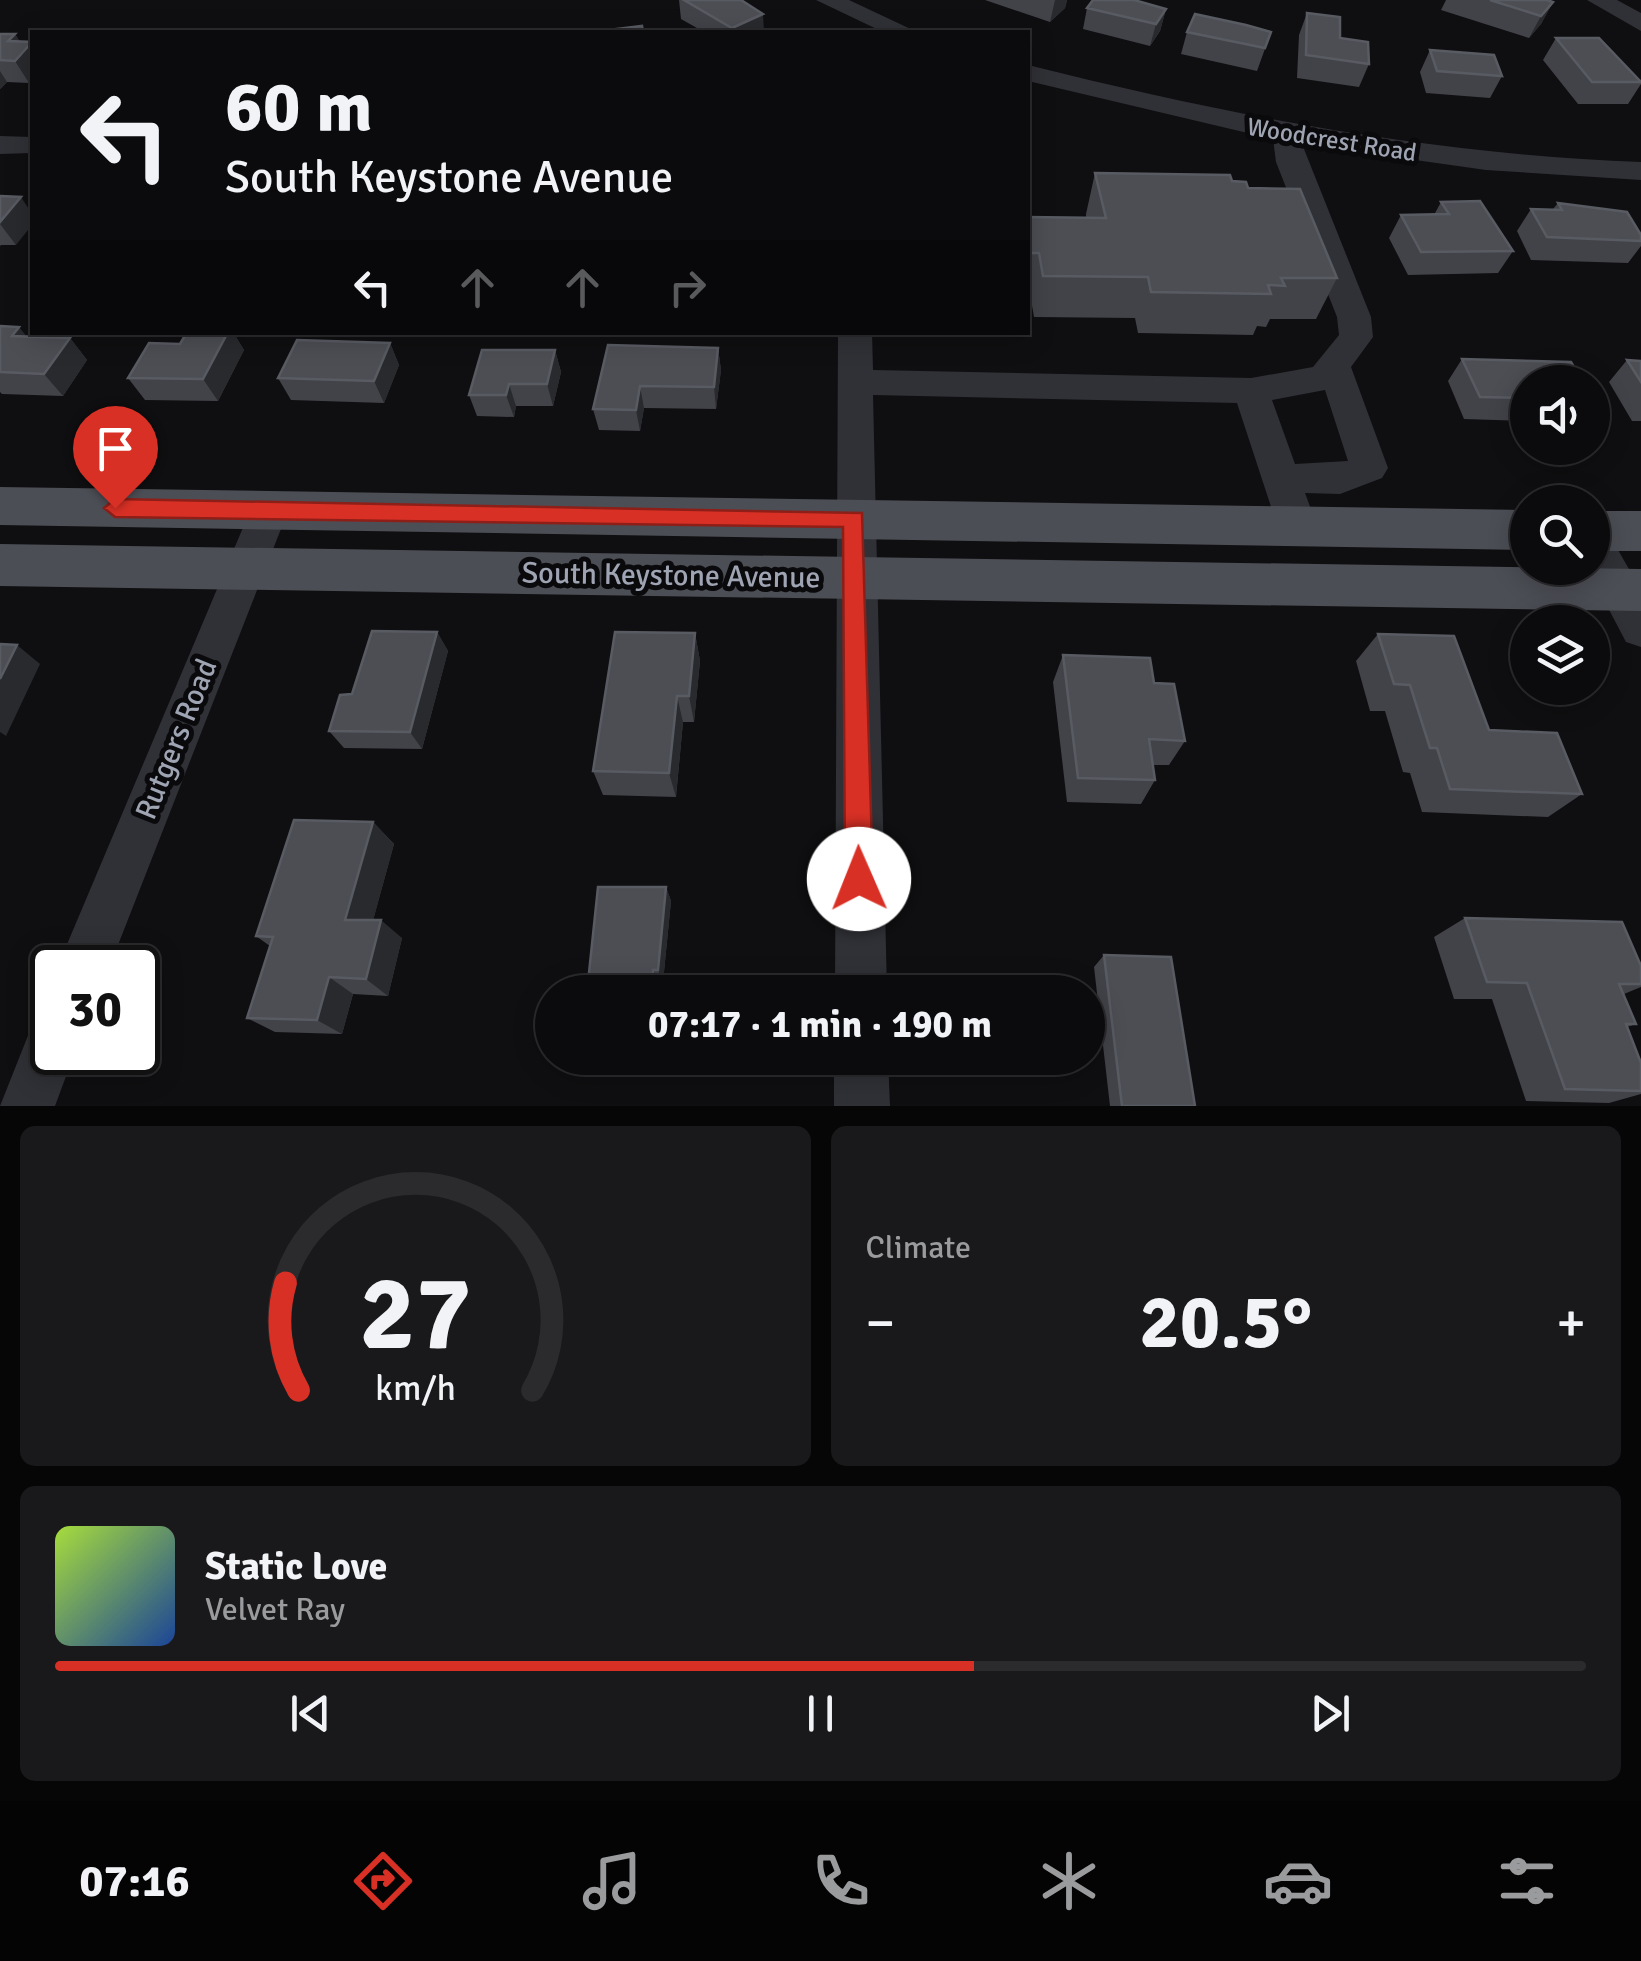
<!DOCTYPE html>
<html lang="en">
<head>
<meta charset="utf-8">
<style>
  :root { --surface:#0b0b0d; --page:#19191b; --text:#f1f3f6; --muted:#9a9b9d; --line:#2b2b2e; --accent:#d93025 }
  body { margin:0; font-family:Signika,sans-serif; background:var(--page); color:var(--text); height:100vh; display:flex; flex-direction:column; font-size:38px; white-space:nowrap }
  * { box-sizing:border-box; margin:0 }
  p { font-size:32px; color:var(--muted) }
  .icon { flex:none; width:55px; height:55px; fill:none; stroke:currentColor; stroke-width:2; stroke-linecap:round; stroke-linejoin:round }
  .map { position:relative; height:1106px; overflow:hidden }
  .sheet { display:flex; flex-direction:column; gap:20px; padding:20px; background:#060607; flex:1 }
  .sheet>* { flex:none }
  .hud { position:absolute; left:30px; top:30px; width:1000px; height:305px; border-radius:0px; box-shadow:0 5px 25px #0003,0 0 0 2px var(--line); background:#0b0b0d; color:var(--text); overflow:hidden }
  .fabs { position:absolute; left:1510px; top:365px; display:grid; gap:20px }
  .fabs a { display:grid; place-items:center; width:100px; height:100px; border-radius:50%; background:var(--surface); box-shadow:0 5px 25px #0003,0 0 0 2px var(--line); font-size:50px }
  .speed { position:absolute; left:30px; top:945px; display:flex; gap:20px; font-size:50px; font-weight:700; text-align:center }
  .speed>* { display:grid; place-content:center; width:130px; height:130px; border-radius:50%; background:var(--surface); box-shadow:0 5px 25px #0003,0 0 0 2px var(--line); line-height:1 }
  .speed .limit { border:5px solid #111; border-radius:15px; background:#fff; color:#111 }
  .pin { position:absolute; display:grid; place-items:center; width:85px; height:85px; color:#fff; margin:-102px -42px; border-radius:50% 50% 50% 0; rotate:-45deg; box-shadow:0 0 10px #0007 }
  .pin .icon { rotate:45deg }
  .me { position:absolute; width:110px; margin:-55px; rotate:359deg; stroke-linejoin:round; filter:drop-shadow(0 0 8px #0008) }
  .turn { display:flex; align-items:center; gap:35px; height:210px; padding:0 30px; font-size:45px }
  .turn .icon { width:130px; height:130px; stroke-width:2.5 }
  .turn b { display:block; font-size:70px; line-height:85px }
  .lanes { display:flex; align-items:center; height:95px; padding:0 30px; background:#0003; justify-content:center; gap:50px; direction:ltr }
  .lanes .off { opacity:.35 }
  .big { font-size:75px; font-weight:800; line-height:1.1 }
  .sheet .widget { flex:1; display:flex; flex-direction:column; justify-content:center; gap:15px; min-width:0; padding:0 35px; border-radius:15px; background:var(--page) }
  .sheet .dial { align-items:center; gap:0 }
  .dial svg { height:260px; overflow:visible; fill:none; stroke:var(--line); stroke-width:7; stroke-linecap:round; text-anchor:middle }
  .dial text { fill:var(--text); stroke:none }
  .song { display:flex; align-items:center; gap:30px }
  .cover { width:120px; height:120px; border-radius:15px; background:linear-gradient(135deg,hsl(80 70% 55%),hsl(220 70% 35%)) }
  .played { height:10px; border-radius:5px; background:linear-gradient(90deg,var(--accent) 60%,var(--line) 60%) }
  .keys { display:flex; justify-content:space-around; direction:ltr }
  .heat { display:flex; justify-content:space-between; align-items:center; font-size:55px; direction:ltr }
  .sheet .tiles { flex:1; display:grid; gap:20px; grid-template-columns:1fr 1fr }
  .widget:last-child { grid-column:span 2 }
  .trip { position:absolute; left:535px; top:975px; width:570px; height:100px; border-radius:50px; background:var(--surface); box-shadow:0 5px 25px #0003,0 0 0 2px var(--line); font-weight:800; line-height:100px; text-align:center }
  .tabs { display:flex; height:160px; justify-content:space-around; align-items:center; background:#040405; color:var(--muted) }
  .tabs .icon { width:70px; height:70px }
  .tabs .active { color:var(--accent) }
  .tabs b { font-size:45px; color:var(--text) }
  .map>svg:first-child { display:block }
  .lines { fill:none; stroke-linecap:round; stroke-linejoin:round }
  .minor { fill:#303136; fill-rule:evenodd }
  .major { fill:#4c4e55; fill-rule:evenodd }
  .wall { fill:#424349 }
  .shaded-wall { fill:#292a2e }
  .building { fill:#4c4e54; stroke:#595b63; stroke-width:2.5 }
  .route { fill:#d93025; stroke:#8d1f18; stroke-width:2.5 }
  .labels { text-anchor:middle; stroke-width:10; stroke-linejoin:round; paint-order:stroke }
  .far-street-label { font-size:25px; fill:#9fa4b3; stroke:#0a0a0c }
  .street-label { font-size:30px; fill:#9fa4b3; stroke:#0a0a0c }
</style>
</head>
<body>
<div class="map">
<svg width="1641" height="1106" viewBox="0 0 1641 1106">
  <rect width="100%" height="100%" fill="#0f0f11"/>
  <g class="lines">
    <path class="minor" d="M816 0H849L917 32H883Z
      M1587 0H1617L1641 13V31Z
      M1028 65C1231 116 1431 154 1641 162V180L1486 170 1302 144 1371 317 1373 337 1351 367 1388 468 1382 478 1340 494 1305 493 1318 528 1312 539 1298 544 1284 539 1278 528 1237 403 873 395 887 992H835L838 332H872L873 370 1251 378 1313 367 1339 335 1337 317 1276 162 1273 139 1028 81ZM1325 390 1348 461 1295 464 1272 400Z
      M0 136 32 137V153L0 154Z
      M269 496 283 500 288 511 109 968H57L250 511 255 500Z
      M1592 524 1606 529 1641 590V647L1626 642 1587 568H1592Z
      M52 1015V1052H75L55 1106H0L33 1023Z
      M834 1058H888L890 1106H834Z"/>
    <path class="major" d="M0 487 1528 510V550L0 525Z
      M1592 511H1641V551H1592Z
      M0 544 1641 569V611L0 586Z"/>
  </g>
  <path class="wall" d="M679 0H741L764 32H704L681 19Z
    M985 0H1067L1065 8 1050 22Z
    M1446 0H1547L1553 2 1541 24 1529 38 1441 10Z
    M1087 8 1166 9 1160 31 1150 46 1083 29Z
    M1307 13 1369 64 1359 87 1297 78 1299 35Z
    M1187 32H1271L1257 71 1181 54Z
    M0 34H15L20 42H32V79L29 83 7 82 0 89Z
    M1556 38 1641 80V84L1628 104H1578L1543 60Z
    M1430 50 1502 76 1490 98 1426 93 1420 72Z
    M1095 173 1232 181 1248 188 1337 278 1316 319H1270L1266 327 1257 326 1253 335 1138 333 1135 318 1034 317 1030 294H1028V217L1086 218V214Z
    M0 196 16 245H1L0 246Z
    M1441 202 1513 251 1498 273 1408 275 1389 238 1401 215H1434Z
    M1558 203 1641 235V246L1628 263 1531 260 1517 231 1531 209H1553Z
    M0 326 27 336 70 338 87 360 63 396 2 394 0 392Z
    M187 332H233L244 350 218 401 145 400 128 378 180 344Z
    M390 343 399 365 384 403 291 400 278 378Z
    M718 348 721 370 716 409 644 408 640 431 599 430 593 409Z
    M555 350 561 372 553 406H516L514 417 477 416 469 395Z
    M1462 359 1528 382V421L1464 419 1448 381Z
    M1627 360 1641 361V421H1632L1609 382Z
    M437 632 448 651 422 749 344 748 329 731 352 694Z
    M695 633 700 661 694 722H683L676 797 603 795 593 771Z
    M1378 634 1489 730 1582 794 1548 817 1422 812 1410 773 1403 772 1385 711H1370L1356 661Z
    M1063 655 1154 683 1185 741 1169 765H1153L1155 780 1141 804 1067 802 1053 682Z
    M373 822 394 844 373 920 402 938 388 996 353 994 342 1034 275 1032 247 1018 270 946 256 936Z
    M666 887 671 901 663 982H659L658 992H587Z
    M1465 918 1641 966V987L1624 994 1636 1024 1627 1027 1641 1063V1094L1609 1103 1526 1101 1492 999H1454L1434 937Z
    M1104 955 1195 1106H1110L1094 967Z"/>
  <path class="shaded-wall" d="M1055 0H1067L1065 8 1050 22Z
    M1553 2 1541 24 1529 38 1541 16Z
    M1166 9 1160 31 1150 46 1156 24Z
    M763 14 764 32H732V28Z
    M15 34 25 50 32 42V79L29 83 15 61 8 41Z
    M0 71 7 82 0 89Z
    M21 197 32 214V225L16 245 0 224V222Z
    M19 327 37 349 12 336Z
    M228 332H233L244 350 218 401 203 379Z
    M70 338 87 360 63 396 44 374Z
    M390 343 399 365 384 403 374 381Z
    M718 348 721 370 716 409 714 387Z
    M555 350 561 372 553 406 547 384Z
    M509 384 516 406 514 417 506 395Z
    M640 386 644 408 640 431 636 410Z
    M437 632 448 651 422 749 410 732Z
    M695 633 700 661 694 722 689 696Z
    M17 645 40 664 6 736 0 732V679Z
    M677 696 683 722 676 797 669 773Z
    M373 822 394 844 368 939 345 920Z
    M666 887 671 901 663 982 658 970Z
    M381 920 402 938 388 996 366 979Z
    M653 970 659 982 658 992H651Z
    M329 977 353 994 342 1034 317 1020Z"/>
  <path class="building" d="M684 0H741L763 14 732 28Z
    M1093 0H1134L1166 9 1156 24 1087 8Z
    M1490 0H1547L1553 2 1541 16Z
    M1307 13 1340 17V38L1368 42 1369 64 1306 55Z
    M1195 14 1246 25 1271 32 1265 48 1187 32Z
    M642 26 643 32H592Z
    M0 34H15L8 41 32 42 15 61 0 60Z
    M1556 38H1599L1641 82H1592Z
    M1430 50 1494 55 1502 76 1437 71Z
    M1095 173 1230 175 1232 181 1246 182 1248 188 1300 189 1337 278H1281L1285 286 1268 285 1271 294 1151 292 1148 277 1043 276 1039 253H1028V217L1106 218Z
    M0 196 21 197 0 222Z
    M1480 201 1513 251 1421 252 1401 215 1449 214 1441 202Z
    M1558 203 1627 212 1641 235V241L1547 237 1531 209 1562 210Z
    M0 326 19 327 12 336 70 338 44 374 0 372Z
    M187 332H228L203 379 128 378 149 343 180 344Z
    M297 340 390 343 374 381 278 378Z
    M608 345 718 348 714 387 640 386 636 410 593 409Z
    M482 350H555L547 384H509L506 395H469Z
    M1462 359 1571 362 1583 382H1528V398L1480 397Z
    M1627 360 1641 361V382Z
    M372 631 437 632 410 732 329 731 340 695 352 694Z
    M615 632 695 633 689 696H677L669 773 593 771Z
    M1378 634 1454 636 1489 730 1557 733 1582 794 1450 789 1437 748H1430L1410 685 1394 684Z
    M0 644 17 645 0 679Z
    M1063 655 1150 658 1154 683 1174 684 1185 741 1149 739 1155 780 1078 778Z
    M294 820 373 822 345 920H381L366 979 329 977 317 1020 247 1018 273 937 256 936Z
    M598 887H666L658 970H653L651 992H587Z
    M1465 918 1622 922 1641 966V984H1619L1636 1024H1626L1641 1063V1091L1565 1089 1527 983 1487 982Z
    M1104 955 1171 957 1195 1106H1122Z"/>
  <path class="route" d="M115 499 862 513 873 879 869 889 859 893 849 889 845 879 843 527 115 517 104 508Z"/>
  <g class="labels">
    <g class="far-street-label">
      <text transform="translate(1332 139) rotate(9)" y="9">Woodcrest Road</text>
    </g>
    <g class="street-label">
      <text transform="translate(671 575) rotate(1)" y="10">South Keystone Avenue</text>
      <text transform="translate(176 739) rotate(-68)" y="10">Rutgers Road</text>
    </g>
  </g>
</svg>
<div class="fabs">
<a><svg class="icon" aria-label="sound" viewBox="0 0 24 24"><path d="M4 9h4l5-4v14l-5-4H4zM17 9q2 3 0 6"/></svg></a>
<a><svg class="icon" aria-label="search" viewBox="0 0 24 24"><circle cx="10" cy="10" r="6"/><path d="M15 15l6 6"/></svg></a>
<a><svg class="icon" aria-label="layers" viewBox="0 0 24 24"><path d="M12 4l9 5-9 5-9-5zM3 14l9 5 9-5"/></svg></a>
</div>
<div class="speed"><div class="limit">30</div></div>
<div class="pin" style="left:115px;top:508px;background:#d93025"><svg class="icon" aria-label="arrive" viewBox="0 0 24 24"><path d="M6 21V4h12l-3 4 3 4H6"/></svg></div>
<svg class="me" style="left:859px;top:879px" viewBox="-20 -20 40 40"><circle r="19" fill="#fff"/><path d="M0-13L10 11 0 6-10 11z" fill="#d93025"/></svg>
<div class="trip">07:17 · 1 min · 190 m</div>
<div class="hud">
<div class="turn"><svg class="icon" aria-label="left" viewBox="0 0 24 24"><path d="M17 20v-9H6M10 6l-5 5 5 5"/></svg><div><b>60 m</b>South Keystone Avenue</div></div>
<div class="lanes"><svg class="icon" aria-label="left" viewBox="0 0 24 24"><path d="M17 20v-9H6M10 6l-5 5 5 5"/></svg><svg class="icon off" aria-label="ahead" viewBox="0 0 24 24"><path d="M12 20V5M6 11l6-6 6 6"/></svg><svg class="icon off" aria-label="ahead" viewBox="0 0 24 24"><path d="M12 20V5M6 11l6-6 6 6"/></svg><svg class="icon off" aria-label="right" viewBox="0 0 24 24"><path d="M7 20v-9h11M14 6l5 5-5 5"/></svg></div>
</div>
</div>
<section class="sheet">
<div class="tiles">
<div class="widget dial"><svg viewBox="0 0 100 80">
<path d="M14 69A42 42 0 1 1 86 69"/>
<path d="M14 69A42 42 0 0 1 10 36" stroke="#d93025"/>
<text x="50" y="56" font-size="32" font-weight="700">27</text>
<text x="50" y="72" font-size="11">km/h</text>
</svg></div>
<div class="widget"><p>Climate</p>
<div class="heat"><a>−</a><b class="big">20.5°</b><a>+</a></div>
</div>
<div class="widget">
<div class="song"><i class="cover"></i><div><b>Static Love</b><p>Velvet Ray</p></div></div>
<div class="played"></div>
<div class="keys"><svg class="icon" aria-label="previous" viewBox="0 0 24 24"><path d="M18 5L8 12l10 7zM5 5v14"/></svg><svg class="icon" aria-label="pause" viewBox="0 0 24 24"><path d="M8 5v14M16 5v14"/></svg><svg class="icon" aria-label="next" viewBox="0 0 24 24"><path d="M6 5l10 7-10 7zM19 5v14"/></svg></div>
</div>
</div>
</section>
<nav class="tabs">
<b>07:16</b>
<svg class="icon active" aria-label="directions" viewBox="0 0 24 24"><path d="M12 3l9 9-9 9-9-9zM9 14v-3h6M13 9l2 2-2 2"/></svg>
<svg class="icon" aria-label="music" viewBox="0 0 24 24"><path d="M9 18V5l10-2v13"/><circle cx="6" cy="18" r="3"/><circle cx="16" cy="16" r="3"/></svg>
<svg class="icon" aria-label="phone" viewBox="0 0 24 24"><path d="M5 4h4l2 5-3 2q2 4 5 5l2-3 5 2v4C11 20 4 13 5 4z"/></svg>
<svg class="icon" aria-label="climate" viewBox="0 0 24 24"><path d="M12 3v18M4 7l16 10M4 17L20 7"/></svg>
<svg class="icon" aria-label="car" viewBox="0 0 24 24"><path d="M5 17H2v-5l4-1 3-4h7l3 4 3 1v5h-3M9 17h6M6 11h13"/><circle cx="7" cy="17" r="2"/><circle cx="17" cy="17" r="2"/></svg>
<svg class="icon" aria-label="filters" viewBox="0 0 24 24"><path d="M4 7h16M4 17h16"/><circle cx="9" cy="7" r="2"/><circle cx="15" cy="17" r="2"/></svg>
</nav>
</body>
</html>
